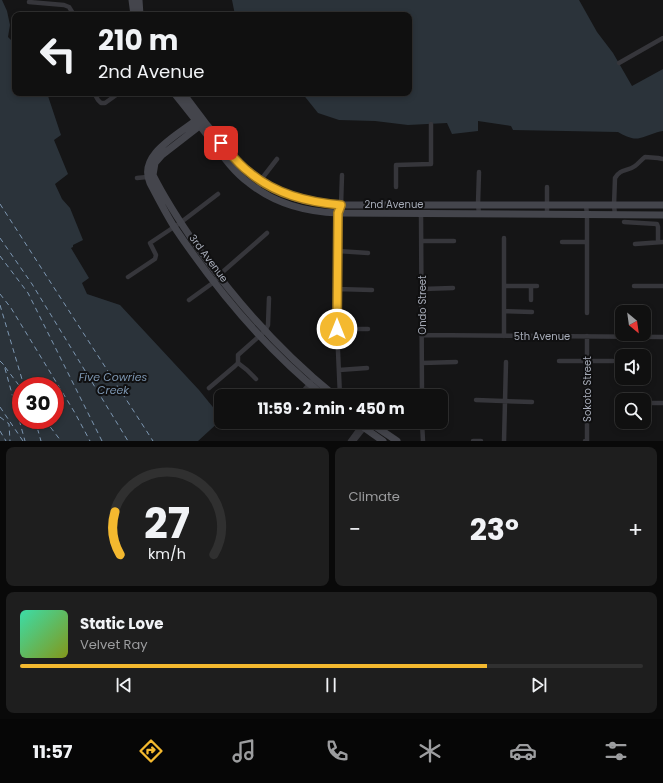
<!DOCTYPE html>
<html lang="en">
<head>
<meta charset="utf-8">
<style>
  :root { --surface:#101010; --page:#1e1e1e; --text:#f1f3f6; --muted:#9c9d9f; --line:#303030; --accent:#f4b92f }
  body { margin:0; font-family:Poppins,sans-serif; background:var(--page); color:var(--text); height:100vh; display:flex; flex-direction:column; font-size:15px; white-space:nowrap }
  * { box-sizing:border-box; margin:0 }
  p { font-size:13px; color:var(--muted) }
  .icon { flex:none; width:22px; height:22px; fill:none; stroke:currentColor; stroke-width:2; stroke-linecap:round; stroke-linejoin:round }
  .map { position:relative; height:441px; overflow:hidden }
  .panel { display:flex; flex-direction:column; gap:6px; padding:6px; background:#090909; flex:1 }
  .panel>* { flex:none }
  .banner { position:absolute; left:12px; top:12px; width:400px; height:84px; border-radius:8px; box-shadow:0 2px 6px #0003,0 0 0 1px var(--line); background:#101010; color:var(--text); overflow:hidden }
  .needle { width:26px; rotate:151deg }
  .fabs { position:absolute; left:615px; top:305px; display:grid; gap:8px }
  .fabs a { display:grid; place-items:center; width:36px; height:36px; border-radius:8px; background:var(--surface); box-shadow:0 2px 6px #0003,0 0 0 1px var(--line); font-size:20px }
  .speed { position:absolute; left:12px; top:377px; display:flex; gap:8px; font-size:20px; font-weight:700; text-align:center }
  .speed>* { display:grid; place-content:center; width:52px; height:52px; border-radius:50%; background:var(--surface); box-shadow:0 2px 6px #0003,0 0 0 1px var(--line); line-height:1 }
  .speed .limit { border:6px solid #d22; background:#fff; color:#111 }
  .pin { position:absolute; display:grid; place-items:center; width:34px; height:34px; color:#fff; margin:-17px; border-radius:8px; box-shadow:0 2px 6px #0006 }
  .me { position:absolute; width:44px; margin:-22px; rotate:0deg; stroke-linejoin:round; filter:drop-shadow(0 0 3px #0008) }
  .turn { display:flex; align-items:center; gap:14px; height:84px; padding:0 20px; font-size:18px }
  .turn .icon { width:52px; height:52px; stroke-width:2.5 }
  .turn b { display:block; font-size:28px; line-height:34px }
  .big { font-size:30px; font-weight:700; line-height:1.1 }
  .panel .widget { flex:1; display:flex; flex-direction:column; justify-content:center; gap:6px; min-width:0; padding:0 14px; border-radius:8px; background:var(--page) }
  .panel .dial { align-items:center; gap:0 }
  .dial svg { height:104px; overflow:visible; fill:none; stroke:var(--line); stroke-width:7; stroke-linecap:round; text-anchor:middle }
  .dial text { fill:var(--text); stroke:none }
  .song { display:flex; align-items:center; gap:12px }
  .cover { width:48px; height:48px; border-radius:6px; background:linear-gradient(135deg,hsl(160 70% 55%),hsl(70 70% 35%)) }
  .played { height:4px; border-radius:2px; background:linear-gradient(90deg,var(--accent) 75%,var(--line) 75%) }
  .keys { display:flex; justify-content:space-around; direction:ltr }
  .heat { display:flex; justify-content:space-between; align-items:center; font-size:22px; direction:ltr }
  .panel .tiles { flex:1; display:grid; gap:6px; grid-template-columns:1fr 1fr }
  .widget:last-child { grid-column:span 2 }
  .trip { position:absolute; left:214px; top:389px; width:234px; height:40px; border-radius:8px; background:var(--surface); box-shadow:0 2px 6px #0003,0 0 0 1px var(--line); font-weight:700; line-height:40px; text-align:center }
  .menu { display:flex; height:64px; justify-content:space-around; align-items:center; background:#060606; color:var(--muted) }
  .menu .icon { width:28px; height:28px }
  .menu .on { color:var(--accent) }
  .menu b { font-size:18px; color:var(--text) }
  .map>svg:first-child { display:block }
  .water { fill:#2b333a; fill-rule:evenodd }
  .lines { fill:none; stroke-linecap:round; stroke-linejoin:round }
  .ferry { stroke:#7d97b2; stroke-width:1; stroke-dasharray:5 4; stroke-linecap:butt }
  .street { stroke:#36363b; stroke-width:4.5 }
  .secondary { stroke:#44454c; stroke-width:7 }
  .route-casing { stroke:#9f781f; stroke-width:10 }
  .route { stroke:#f4b92f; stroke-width:7 }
  .labels { text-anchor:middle; stroke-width:4; stroke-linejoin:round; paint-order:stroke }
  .street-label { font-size:10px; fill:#a6abb7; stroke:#101011 }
  .water-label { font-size:11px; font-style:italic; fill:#7d97b2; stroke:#101011 }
</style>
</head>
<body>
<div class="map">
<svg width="663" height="441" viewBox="0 0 663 441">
  <rect width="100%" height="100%" fill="#151516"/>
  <path class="water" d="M0 0H2L7 11 10 25 8 37 15 44V93H47L61 135 54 140 68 174 55 184 62 199 70 208 83 240 73 245V247L71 248 89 278 82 283 87 294 120 305 199 390 221 417V420L198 441H0ZM21 386H55V420H21Z
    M232 0H579L597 32 613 53 632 86 663 69V131C655 132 648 136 640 138 633 140 625 136 618 132L513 130 511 126 478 121V131L452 134 447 123 408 125 375 121 339 120 318 113 302 93H409V15H235Z"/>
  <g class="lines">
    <path class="ferry" d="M0 204 153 441
      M0 238 32 284 128 441
      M0 256 28 293 102 441
      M0 294 11 308 75 413 90 441
      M0 305 24 386
      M0 361 4 365 25 441
      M5 367 21 388
      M0 407 23 441
      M0 417 9 424 10 441
      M35 420 41 441
      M45 420 61 441
      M0 431 6 441"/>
    <path class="street" d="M29 2 64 5 69 7 74 15
      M619 63 663 38
      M94 93 98 100 101 103H105L119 93
      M479 172 478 204 479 214
      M137 178 147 177
      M396 187V165L431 164V124
      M547 187V214
      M258 189 260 181 277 159
      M586 205 587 215V313
      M421 212 422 396
      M615 215 614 205 615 178C621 168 627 172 635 166 639 163 641 160 645 157L658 158 663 159
      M624 222 657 224 658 227V242
      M504 238V336
      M422 241H454
      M562 242H587
      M635 244 663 242
      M338 251 368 253
      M128 277 155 259 156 255 150 243 180 223 218 194
      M504 286H537
      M634 286H663
      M337 289 372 290
      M422 289 453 288
      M189 300 214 282 218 276 267 233
      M531 300V286
      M504 311 532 312
      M337 329H368
      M421 335 663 337
      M559 361H613
      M238 363 247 370 256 379
      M422 363 456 362
      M339 370 367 368
      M209 388 235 366 238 363V355L265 331 268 325 269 298
      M299 396 311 382
      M340 396 337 329 338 213 341 205 342 175
      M476 400 532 402
      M645 403H663
      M422 422 423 441
      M350 441 361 426
      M354 441 365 427
      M473 441H481
      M504 441 506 362
      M585 441H587V336"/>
    <path class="secondary" d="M132 0 134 15
      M139 0 140 15
      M174 93C188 110 201 127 214 144 224 158 235 173 249 183 274 203 306 212 338 213L663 215
      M183 93C191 104 199 114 207 125 232 157 255 184 295 198 310 202 326 204 341 205H663
      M199 118C180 134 137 154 150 183 158 198 166 214 175 228 216 289 267 350 324 396
      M202 124 162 155 155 163 153 175C166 201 182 225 198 248 237 303 282 353 335 396
      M356 422 383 441
      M369 422 397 441"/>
  </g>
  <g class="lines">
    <defs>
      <path id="route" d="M221 143C230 153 238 164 249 172 275 194 307 202 341 205L338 213 337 329"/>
    </defs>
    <use href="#route" class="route-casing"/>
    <use href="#route" class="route"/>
  </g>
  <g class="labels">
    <g class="street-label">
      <text x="394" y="208">2nd Avenue</text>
      <text transform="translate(209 258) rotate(53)" y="4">3rd Avenue</text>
      <text transform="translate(422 305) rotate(-90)" y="4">Ondo Street</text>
      <text x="542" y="340">5th Avenue</text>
      <text transform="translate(587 389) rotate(-90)" y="4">Sokoto Street</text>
    </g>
    <g class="water-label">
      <text x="113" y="381">Five Cowries<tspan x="113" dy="13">Creek</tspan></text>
    </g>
  </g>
</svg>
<div class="fabs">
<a><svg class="needle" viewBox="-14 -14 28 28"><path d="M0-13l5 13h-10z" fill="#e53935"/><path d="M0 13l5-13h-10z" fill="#9c9d9f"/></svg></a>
<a><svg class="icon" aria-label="sound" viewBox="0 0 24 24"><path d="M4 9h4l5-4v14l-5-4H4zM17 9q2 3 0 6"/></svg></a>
<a><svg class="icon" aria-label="search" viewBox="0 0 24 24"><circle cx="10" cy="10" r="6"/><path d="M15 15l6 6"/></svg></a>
</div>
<div class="speed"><div class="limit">30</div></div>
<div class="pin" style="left:221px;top:143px;background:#d93025"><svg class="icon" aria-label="arrive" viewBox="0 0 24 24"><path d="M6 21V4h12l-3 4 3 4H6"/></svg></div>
<svg class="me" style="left:337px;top:329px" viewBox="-20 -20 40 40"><circle r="17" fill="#f4b92f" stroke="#fff" stroke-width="3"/><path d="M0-11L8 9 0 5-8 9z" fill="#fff"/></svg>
<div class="trip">11:59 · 2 min · 450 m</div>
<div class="banner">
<div class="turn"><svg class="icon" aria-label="left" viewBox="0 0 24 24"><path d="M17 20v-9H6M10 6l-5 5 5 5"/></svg><div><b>210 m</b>2nd Avenue</div></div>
</div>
</div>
<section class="panel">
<div class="tiles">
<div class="widget dial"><svg viewBox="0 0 100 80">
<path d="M14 69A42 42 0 1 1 86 69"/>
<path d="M14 69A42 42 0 0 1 10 36" stroke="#f4b92f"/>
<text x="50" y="56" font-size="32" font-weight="700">27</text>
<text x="50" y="72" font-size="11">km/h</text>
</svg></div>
<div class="widget"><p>Climate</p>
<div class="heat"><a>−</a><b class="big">23°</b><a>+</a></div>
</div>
<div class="widget">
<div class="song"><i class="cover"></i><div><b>Static Love</b><p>Velvet Ray</p></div></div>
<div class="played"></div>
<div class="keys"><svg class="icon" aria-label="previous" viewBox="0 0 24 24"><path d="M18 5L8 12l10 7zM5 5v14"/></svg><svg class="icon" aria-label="pause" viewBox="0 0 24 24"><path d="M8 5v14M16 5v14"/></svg><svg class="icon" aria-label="next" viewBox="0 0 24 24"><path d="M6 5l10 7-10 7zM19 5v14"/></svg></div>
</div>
</div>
</section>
<nav class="menu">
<b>11:57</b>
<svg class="icon on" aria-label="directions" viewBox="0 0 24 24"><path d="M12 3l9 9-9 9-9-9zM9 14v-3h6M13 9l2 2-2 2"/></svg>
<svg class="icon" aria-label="music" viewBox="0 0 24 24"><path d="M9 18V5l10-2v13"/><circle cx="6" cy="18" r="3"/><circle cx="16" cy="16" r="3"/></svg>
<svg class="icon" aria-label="phone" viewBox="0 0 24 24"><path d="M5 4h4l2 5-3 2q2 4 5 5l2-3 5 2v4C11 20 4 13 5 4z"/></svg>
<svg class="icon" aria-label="climate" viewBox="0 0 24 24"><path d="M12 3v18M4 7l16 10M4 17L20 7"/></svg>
<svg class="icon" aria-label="car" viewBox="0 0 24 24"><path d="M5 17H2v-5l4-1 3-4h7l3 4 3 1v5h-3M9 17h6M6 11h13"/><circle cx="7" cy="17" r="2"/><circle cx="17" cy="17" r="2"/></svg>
<svg class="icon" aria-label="filters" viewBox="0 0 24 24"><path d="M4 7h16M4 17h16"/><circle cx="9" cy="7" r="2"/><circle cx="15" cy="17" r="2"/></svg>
</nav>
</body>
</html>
